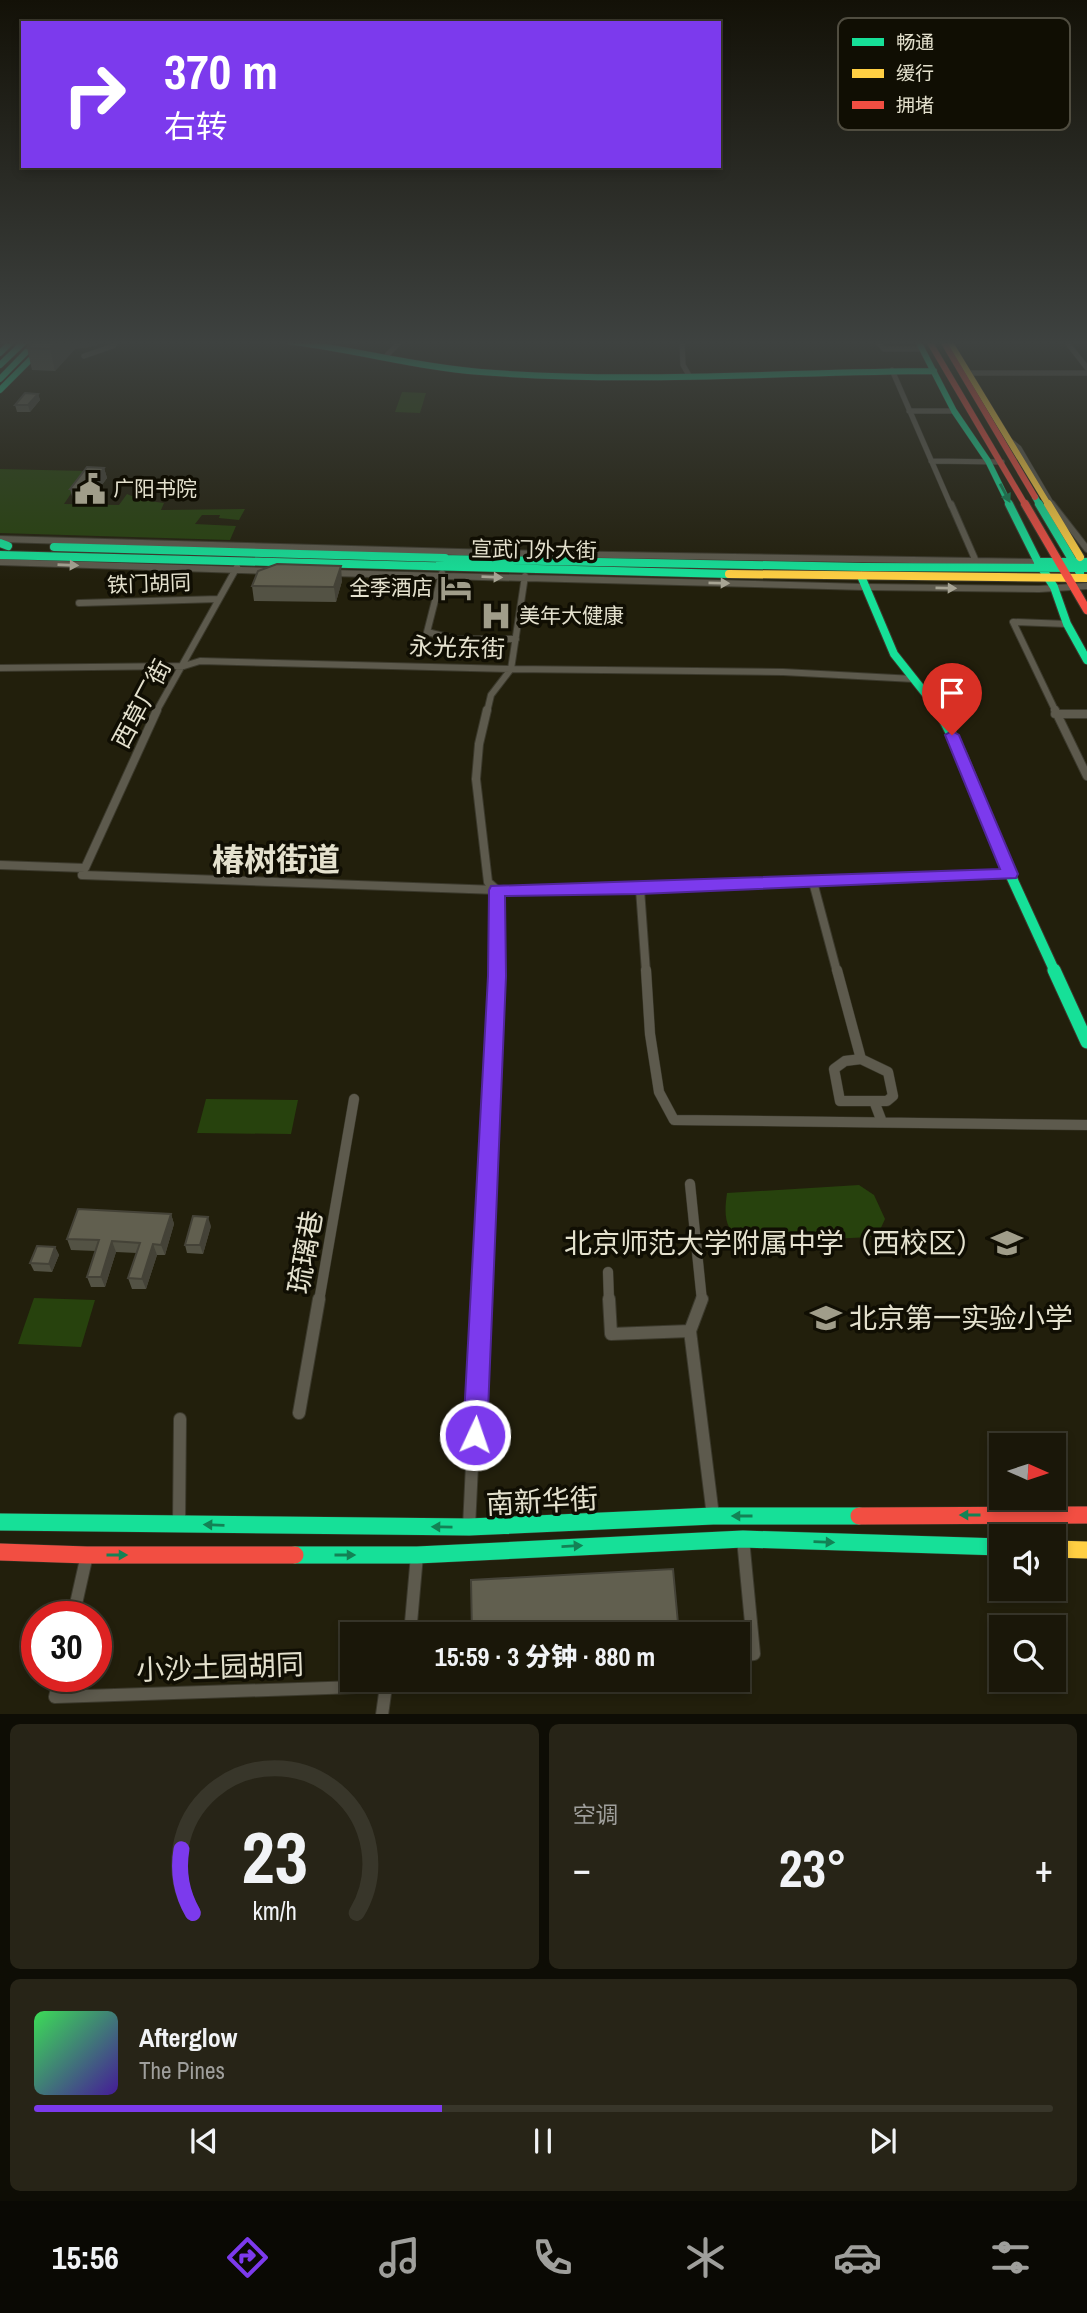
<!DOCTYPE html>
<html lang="zh">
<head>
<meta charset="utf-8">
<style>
  :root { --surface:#1a1709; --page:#272417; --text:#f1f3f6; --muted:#9f9f9c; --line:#38362a; --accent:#7c3aed }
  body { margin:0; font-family:"Archivo Narrow","Noto Sans SC",sans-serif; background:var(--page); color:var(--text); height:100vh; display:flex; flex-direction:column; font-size:26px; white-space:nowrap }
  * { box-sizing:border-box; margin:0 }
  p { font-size:23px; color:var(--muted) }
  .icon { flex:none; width:38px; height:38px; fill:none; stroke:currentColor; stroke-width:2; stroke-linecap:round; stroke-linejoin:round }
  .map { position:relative; height:1714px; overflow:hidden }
  .side { display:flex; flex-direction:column; gap:10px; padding:10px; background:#0e0d05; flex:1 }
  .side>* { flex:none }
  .guide { position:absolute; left:21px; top:21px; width:700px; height:147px; border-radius:0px; box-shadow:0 4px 10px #0003,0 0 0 2px var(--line); background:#7c3aed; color:#fff; overflow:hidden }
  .needle { width:46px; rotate:93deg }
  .buttons { position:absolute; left:989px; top:1433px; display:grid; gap:14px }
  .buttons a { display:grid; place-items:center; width:77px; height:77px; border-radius:0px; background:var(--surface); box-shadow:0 4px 10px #0003,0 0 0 2px var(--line); font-size:35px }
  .speed { position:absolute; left:21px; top:1601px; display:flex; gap:14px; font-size:35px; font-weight:700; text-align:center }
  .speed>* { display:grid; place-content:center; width:91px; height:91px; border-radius:50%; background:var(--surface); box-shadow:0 4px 10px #0003,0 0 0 2px var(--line); line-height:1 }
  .speed .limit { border:10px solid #d22; background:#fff; color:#111 }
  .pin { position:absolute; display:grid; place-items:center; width:60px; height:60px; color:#fff; margin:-72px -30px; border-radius:50% 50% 50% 0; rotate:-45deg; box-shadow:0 0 7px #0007 }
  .pin .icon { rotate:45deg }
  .me { position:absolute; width:77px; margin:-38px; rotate:3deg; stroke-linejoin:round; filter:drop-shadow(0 0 5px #0008) }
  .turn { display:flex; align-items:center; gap:24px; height:147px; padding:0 28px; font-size:32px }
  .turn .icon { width:91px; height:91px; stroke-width:2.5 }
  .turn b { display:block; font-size:49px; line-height:60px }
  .big { font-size:52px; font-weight:800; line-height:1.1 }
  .side .card { flex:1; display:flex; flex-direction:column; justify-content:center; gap:10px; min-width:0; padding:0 24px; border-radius:10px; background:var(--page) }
  .side .dial { align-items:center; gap:0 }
  .dial svg { height:182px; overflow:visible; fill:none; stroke:var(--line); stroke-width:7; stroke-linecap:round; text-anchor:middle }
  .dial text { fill:var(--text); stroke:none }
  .song { display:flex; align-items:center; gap:21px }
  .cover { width:84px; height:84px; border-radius:10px; background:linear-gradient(135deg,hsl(130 70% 55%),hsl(260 70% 35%)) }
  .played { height:7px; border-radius:4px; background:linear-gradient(90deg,var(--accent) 40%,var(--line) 40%) }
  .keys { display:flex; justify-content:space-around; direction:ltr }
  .heat { display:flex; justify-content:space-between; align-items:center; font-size:38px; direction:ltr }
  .side .tiles { flex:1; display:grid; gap:10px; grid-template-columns:1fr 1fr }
  .card:last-child { grid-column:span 2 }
  .trip { position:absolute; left:340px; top:1622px; width:410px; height:70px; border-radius:0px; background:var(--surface); box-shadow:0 4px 10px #0003,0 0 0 2px var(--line); font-weight:800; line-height:70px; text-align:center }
  .menu { display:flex; height:112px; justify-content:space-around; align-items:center; background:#0a0904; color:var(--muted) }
  .menu .icon { width:49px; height:49px }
  .menu .on { color:var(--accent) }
  .menu b { font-size:32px; color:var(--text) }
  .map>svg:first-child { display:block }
  .green { fill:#27420d }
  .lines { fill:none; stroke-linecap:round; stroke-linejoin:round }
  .street-far4-casing { stroke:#3b392c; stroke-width:6 }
  .street-far3-casing { stroke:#3b392c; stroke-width:8 }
  .street-far2-casing { stroke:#3b392c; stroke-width:10 }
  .street-far1-casing { stroke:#3b392c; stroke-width:11 }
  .street-casing { stroke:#3b392c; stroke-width:14 }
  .fast-far4-casing { stroke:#3b392c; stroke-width:7 }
  .fast-far3-casing { stroke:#3b392c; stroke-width:10 }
  .fast-far2-casing { stroke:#3b392c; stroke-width:12 }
  .fast-far1-casing { stroke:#3b392c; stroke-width:15 }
  .fast-casing { stroke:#3b392c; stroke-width:18 }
  .slow-far2-casing { stroke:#3b392c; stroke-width:7 }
  .slow-far1-casing { stroke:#3b392c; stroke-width:10 }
  .slow-casing { stroke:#3b392c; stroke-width:18 }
  .jam-far2-casing { stroke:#3b392c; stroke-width:7 }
  .jam-far1-casing { stroke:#3b392c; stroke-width:10 }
  .jam-casing { stroke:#3b392c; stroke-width:18 }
  .street-far4 { stroke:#5d5a4d; stroke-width:5 }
  .street-far3 { stroke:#5d5a4d; stroke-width:6 }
  .street-far2 { stroke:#5d5a4d; stroke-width:8 }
  .street-far1 { stroke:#5d5a4d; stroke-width:10 }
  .street { stroke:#5d5a4d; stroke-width:12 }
  .fast-far4 { stroke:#16e098; stroke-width:6 }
  .fast-far3 { stroke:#16e098; stroke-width:8 }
  .fast-far2 { stroke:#16e098; stroke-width:10 }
  .fast-far1 { stroke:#16e098; stroke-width:13 }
  .fast { stroke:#16e098; stroke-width:17 }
  .slow-far2 { stroke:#ffcf43; stroke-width:6 }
  .slow-far1 { stroke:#ffcf43; stroke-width:8 }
  .slow { stroke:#ffcf43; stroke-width:17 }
  .jam-far2 { stroke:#f24e42; stroke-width:6 }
  .jam-far1 { stroke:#f24e42; stroke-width:8 }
  .jam { stroke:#f24e42; stroke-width:17 }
  .wall { fill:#535244 }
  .shaded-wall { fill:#444237 }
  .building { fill:#615f4f; stroke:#444237; stroke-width:2 }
  .oneway { fill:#138255 }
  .oneway2 { fill:#a7a494 }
  .route { fill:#7c3aed; stroke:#51269a; stroke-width:2 }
  .labels { text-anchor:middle; stroke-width:7; stroke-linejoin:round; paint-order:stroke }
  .far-poi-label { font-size:21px; fill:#e4e1ce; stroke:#100e03; text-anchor:start }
  .far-street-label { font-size:21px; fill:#e4e1ce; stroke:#100e03 }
  .street-label { font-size:24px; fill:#e4e1ce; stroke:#100e03 }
  .near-poi-label { font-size:28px; fill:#e4e1ce; stroke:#100e03; text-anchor:end }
  .near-street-label { font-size:28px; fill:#e4e1ce; stroke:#100e03 }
  .district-label { font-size:32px; font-weight:bold; fill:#e4e1ce; stroke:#100e03 }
  .key { fill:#100e03; stroke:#504d40; stroke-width:2 }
  .key-label { font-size:19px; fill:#e4e1ce }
</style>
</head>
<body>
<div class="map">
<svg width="1087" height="1715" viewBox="0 0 1087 1715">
  <rect width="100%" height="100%" fill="#221f0c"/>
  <path class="green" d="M402 392 426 393 420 413 395 412Z
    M0 469 86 471 64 504 119 505 127 494 142 500 164 503 161 510 245 509 239 520 219 518 220 515H202L195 524 236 526 230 540 0 533Z
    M206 1099 298 1100 291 1134 197 1133Z
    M859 1185 874 1195 885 1219 879 1232 871 1237 744 1243C724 1230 724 1215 727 1193Z
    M34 1298 95 1300 81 1347 18 1344Z"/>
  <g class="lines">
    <defs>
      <path id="street-far4" d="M682 341 683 365 690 377
        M877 341 884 349H922
        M1066 341 1087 368
        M387 355 401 341
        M84 356 113 346 117 341
        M892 370 951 506
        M962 373H1087
        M909 411H954
        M1008 439 1019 448 1053 506
        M931 461 1002 462"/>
      <path id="street-far3" d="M951 504 978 566
        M1052 504 1087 549
        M0 539 494 553 1038 562
        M0 562 270 571
        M332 573 865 587 1039 589 1087 586
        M442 573 427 632 456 639H516
        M79 603 219 599
        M0 668 184 666 200 661 511 669 783 672 914 679
        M156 712 237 567
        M487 712 491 695 511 669 525 576
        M1056 712 1013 622 1067 624"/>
      <path id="street-far2" d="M487 710 479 744 476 779 488 882 497 890V972
        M1055 710 1087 776
        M1055 714H1087
        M0 865 85 868 157 710
        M82 875 497 890 640 889
        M813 882 837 972
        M646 972 640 889 1010 874"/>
      <path id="street-far1" d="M646 970 650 1034 659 1092 674 1120 1087 1125
        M837 970 861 1059 888 1072 893 1096 887 1101H874L882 1122
        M861 1059 845 1061 834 1069 840 1101H874
        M690 1184 702 1301
        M608 1272 609 1301
        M319 1301 354 1099
        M480 1301 497 970"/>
      <path id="street" d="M609 1299 611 1334 690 1331 702 1299
        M690 1331 713 1516
        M299 1413 319 1299
        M179 1524 180 1419
        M469 1527 480 1299
        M73 1617 87 1555
        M410 1634 417 1555
        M737 1656 754 1654 743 1539
        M60 1676 55 1697 386 1686 459 1680
        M382 1715 386 1686 392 1680"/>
      <path id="fast-far4" d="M287 341C352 349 416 367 481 372 632 384 783 372 934 371
        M918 341 954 411 988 461 1010 506
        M0 353 12 341
        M0 365 25 341
        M0 379 37 341
        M0 390 49 341
        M1035 497 1040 506"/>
      <path id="fast-far3" d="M1009 504 1038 562 1054 587 1067 624 1087 660
        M1039 504 1080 573
        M0 543 8 546
        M54 547 445 558
        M0 555 729 574
        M439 559 863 567 1087 568
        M1038 562H1087
        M861 576 894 654 940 712"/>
      <path id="fast-far2" d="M939 710 963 757 1010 874 1055 972"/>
      <path id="fast-far1" d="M1054 970 1087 1042"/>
      <path id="fast" d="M0 1522 469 1527 713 1516H859
        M295 1555H417L743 1539 1001 1547"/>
      <path id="slow-far2" d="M949 341 1049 506"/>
      <path id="slow-far1" d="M1048 504 1080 557
        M729 574 1087 578"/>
      <path id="slow" d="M1054 1549 1087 1550"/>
      <path id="jam-far2" d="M929 341 1026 506
        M943 341 1035 497"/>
      <path id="jam-far1" d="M1025 504 1087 610"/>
      <path id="jam" d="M859 1516 1087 1515
        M0 1552 87 1555H295"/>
    </defs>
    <use href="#street-far4" class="street-far4-casing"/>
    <use href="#street-far3" class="street-far3-casing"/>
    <use href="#street-far2" class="street-far2-casing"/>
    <use href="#street-far1" class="street-far1-casing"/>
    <use href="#street" class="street-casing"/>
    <use href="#fast-far4" class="fast-far4-casing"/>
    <use href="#fast-far3" class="fast-far3-casing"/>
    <use href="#fast-far2" class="fast-far2-casing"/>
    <use href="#fast-far1" class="fast-far1-casing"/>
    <use href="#fast" class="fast-casing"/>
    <use href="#slow-far2" class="slow-far2-casing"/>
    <use href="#slow-far1" class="slow-far1-casing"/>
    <use href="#slow" class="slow-casing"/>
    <use href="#jam-far2" class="jam-far2-casing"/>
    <use href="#jam-far1" class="jam-far1-casing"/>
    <use href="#jam" class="jam-casing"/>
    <use href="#street-far4" class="street-far4"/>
    <use href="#street-far3" class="street-far3"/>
    <use href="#street-far2" class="street-far2"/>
    <use href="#street-far1" class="street-far1"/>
    <use href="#street" class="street"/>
    <use href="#fast-far4" class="fast-far4"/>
    <use href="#fast-far3" class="fast-far3"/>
    <use href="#fast-far2" class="fast-far2"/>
    <use href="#fast-far1" class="fast-far1"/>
    <use href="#fast" class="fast"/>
    <use href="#slow-far2" class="slow-far2"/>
    <use href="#slow-far1" class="slow-far1"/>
    <use href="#slow" class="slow"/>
    <use href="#jam-far2" class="jam-far2"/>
    <use href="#jam-far1" class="jam-far1"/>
    <use href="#jam" class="jam"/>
  </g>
  <path class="wall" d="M96 346 75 349 55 371 32 370 27 348Z
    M38 394 40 400 30 412H17L15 405Z
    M104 468 107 478 90 501 73 500 70 489Z
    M342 581 336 602 254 601 252 586Z
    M171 1214 174 1224 165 1255H157L146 1289H132L128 1278 137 1253 116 1252 105 1287H91L87 1277 96 1251 71 1250 67 1239Z
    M211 1226 203 1254 187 1253 185 1245Z
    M55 1247 59 1255 52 1272 34 1271 30 1263Z"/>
  <path class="shaded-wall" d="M57 341H101L96 346 75 349 55 371 50 349Z
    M38 394 40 400 30 412 28 405Z
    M104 468 107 478 90 501 88 490Z
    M341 566 342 581 336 602 334 587Z
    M171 1214 174 1224 165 1255 161 1245Z
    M208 1217 211 1226 203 1254 200 1245Z
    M112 1241 116 1252 105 1287 101 1277Z
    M153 1244 157 1255 146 1289 142 1279Z
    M55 1247 59 1255 52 1272 49 1264Z"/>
  <path class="building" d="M34 341H57L50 349 27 348Z
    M25 393 38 394 28 405H15Z
    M87 467 104 468 88 490 70 489Z
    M277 564 341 566 334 587 252 586 258 571Z
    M78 1209 171 1214 161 1245 153 1244 142 1279 128 1278 140 1243 112 1241 101 1277H87L99 1240 67 1239Z
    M193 1216 208 1217 200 1245H185Z
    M37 1246 55 1247 49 1264 30 1263Z
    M673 1569 679 1634H472L471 1580Z"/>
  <defs><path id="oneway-solid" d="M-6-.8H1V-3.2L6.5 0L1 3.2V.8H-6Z" transform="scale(1.75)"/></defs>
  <g class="oneway">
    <use href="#oneway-solid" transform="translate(1005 493) rotate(62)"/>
    <use href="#oneway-solid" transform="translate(970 1515) rotate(180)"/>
    <use href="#oneway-solid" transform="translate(742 1516) rotate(180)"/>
    <use href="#oneway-solid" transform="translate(214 1525) rotate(-178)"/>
    <use href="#oneway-solid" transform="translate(442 1527) rotate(-179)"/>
    <use href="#oneway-solid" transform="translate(824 1542) rotate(2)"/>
    <use href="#oneway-solid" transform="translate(572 1546) rotate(-3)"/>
    <use href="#oneway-solid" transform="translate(117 1555)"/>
    <use href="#oneway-solid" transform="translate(345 1555)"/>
  </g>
  <g class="oneway2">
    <use href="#oneway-solid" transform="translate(68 565) rotate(2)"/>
    <use href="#oneway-solid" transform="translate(492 577) rotate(2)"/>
    <use href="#oneway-solid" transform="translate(719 583) rotate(1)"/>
    <use href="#oneway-solid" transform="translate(946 588) rotate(1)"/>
  </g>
  <linearGradient id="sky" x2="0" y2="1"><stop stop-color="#131107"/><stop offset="0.59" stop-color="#3e4240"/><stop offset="1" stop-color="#3e4240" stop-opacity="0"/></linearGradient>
  <rect width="1087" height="581" fill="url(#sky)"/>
  <path class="route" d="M952 731 959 735 1018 874 1016 878 640 894 505 896 506 976 487 1435 483 1444 475 1447 466 1444 463 1435 488 976 489 890 491 886 1000 869 945 735Z"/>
  <defs>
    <symbol id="civic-bare" viewBox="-9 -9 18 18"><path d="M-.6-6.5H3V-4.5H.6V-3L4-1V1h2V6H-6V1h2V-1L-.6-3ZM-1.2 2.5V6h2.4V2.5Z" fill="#a09d8a" stroke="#100e03" stroke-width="2.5" paint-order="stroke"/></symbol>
    <symbol id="hotel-bare" viewBox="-9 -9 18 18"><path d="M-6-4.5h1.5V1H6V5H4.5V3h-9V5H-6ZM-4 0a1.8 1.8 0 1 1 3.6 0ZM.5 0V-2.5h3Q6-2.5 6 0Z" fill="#a09d8a" stroke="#100e03" stroke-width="2.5" paint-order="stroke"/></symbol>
    <symbol id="hospital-bare" viewBox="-9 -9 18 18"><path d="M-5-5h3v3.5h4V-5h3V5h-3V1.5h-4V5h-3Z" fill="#a09d8a" stroke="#100e03" stroke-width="2.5" paint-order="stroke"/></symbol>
    <symbol id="school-bare" viewBox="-9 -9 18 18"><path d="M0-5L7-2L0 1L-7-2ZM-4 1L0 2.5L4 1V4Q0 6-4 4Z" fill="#a09d8a" stroke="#100e03" stroke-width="2.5" paint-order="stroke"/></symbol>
  </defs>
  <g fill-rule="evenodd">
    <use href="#civic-bare" x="68" y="467" width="44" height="44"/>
    <use href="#hotel-bare" x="434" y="566" width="44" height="44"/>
    <use href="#hospital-bare" x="474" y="594" width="44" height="44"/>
    <use href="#school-bare" x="985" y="1221" width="44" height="44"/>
    <use href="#school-bare" x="804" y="1296" width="44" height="44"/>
  </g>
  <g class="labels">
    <g class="far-poi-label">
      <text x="113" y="496">广阳书院</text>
      <text x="433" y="595" text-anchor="end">全季酒店</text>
      <text x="519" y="623">美年大健康</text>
    </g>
    <g class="far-street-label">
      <text transform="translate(534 550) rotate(1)" y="7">宣武门外大街</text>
      <text transform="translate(149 584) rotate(-2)" y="7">铁门胡同</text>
    </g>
    <g class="street-label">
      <text transform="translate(457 648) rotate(2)" y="8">永光东街</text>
      <text transform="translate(142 704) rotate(-62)" y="8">西草厂街</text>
    </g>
    <g class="near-poi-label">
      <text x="984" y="1253">北京师范大学附属中学（西校区）</text>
      <text x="849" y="1328" text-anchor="start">北京第一实验小学</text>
    </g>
    <g class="near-street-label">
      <text transform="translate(305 1252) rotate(-80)" y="10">琉璃巷</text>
      <text transform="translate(542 1501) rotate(-3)" y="10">南新华街</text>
      <text transform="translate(220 1667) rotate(-2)" y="10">小沙土园胡同</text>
    </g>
    <g class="district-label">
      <text x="276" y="871">椿树街道</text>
    </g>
  </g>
  <rect x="838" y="18" width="232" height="112" rx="10" class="key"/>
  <rect x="852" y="38" width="32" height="8" fill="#16e098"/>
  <rect x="852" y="69" width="32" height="9" fill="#ffcf43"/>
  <rect x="852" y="101" width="32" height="8" fill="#f24e42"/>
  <g class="key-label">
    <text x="896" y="49">畅通</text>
    <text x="896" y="80">缓行</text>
    <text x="896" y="112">拥堵</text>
  </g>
</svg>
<div class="buttons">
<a><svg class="needle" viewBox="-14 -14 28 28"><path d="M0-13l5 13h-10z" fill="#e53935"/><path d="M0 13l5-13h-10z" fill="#9f9f9c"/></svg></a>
<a><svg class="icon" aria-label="sound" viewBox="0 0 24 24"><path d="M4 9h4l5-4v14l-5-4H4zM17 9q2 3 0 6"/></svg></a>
<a><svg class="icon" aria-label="search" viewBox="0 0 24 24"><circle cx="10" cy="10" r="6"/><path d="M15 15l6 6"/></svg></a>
</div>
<div class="speed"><div class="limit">30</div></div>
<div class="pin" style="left:952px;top:735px;background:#d93025"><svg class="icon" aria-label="arrive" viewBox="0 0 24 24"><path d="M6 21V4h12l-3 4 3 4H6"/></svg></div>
<svg class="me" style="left:475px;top:1435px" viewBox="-20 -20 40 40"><circle r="17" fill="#7c3aed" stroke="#fff" stroke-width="3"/><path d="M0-11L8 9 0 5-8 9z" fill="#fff"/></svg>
<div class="trip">15:59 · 3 分钟 · 880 m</div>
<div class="guide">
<div class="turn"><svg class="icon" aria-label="right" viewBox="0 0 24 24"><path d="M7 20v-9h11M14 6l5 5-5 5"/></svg><div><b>370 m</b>右转</div></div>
</div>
</div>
<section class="side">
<div class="tiles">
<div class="card dial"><svg viewBox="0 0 100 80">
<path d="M14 69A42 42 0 1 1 86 69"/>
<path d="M14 69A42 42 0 0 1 9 41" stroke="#7c3aed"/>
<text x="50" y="56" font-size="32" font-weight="700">23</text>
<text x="50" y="72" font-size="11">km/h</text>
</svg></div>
<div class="card"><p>空调</p>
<div class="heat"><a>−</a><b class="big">23°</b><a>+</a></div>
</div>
<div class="card">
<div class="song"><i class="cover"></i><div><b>Afterglow</b><p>The Pines</p></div></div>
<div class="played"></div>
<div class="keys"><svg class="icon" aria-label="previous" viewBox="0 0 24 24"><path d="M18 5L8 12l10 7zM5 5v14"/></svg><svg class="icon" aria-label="pause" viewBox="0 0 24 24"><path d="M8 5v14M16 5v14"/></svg><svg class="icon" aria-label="next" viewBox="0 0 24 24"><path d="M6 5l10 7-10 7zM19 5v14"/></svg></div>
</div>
</div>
</section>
<nav class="menu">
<b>15:56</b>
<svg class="icon on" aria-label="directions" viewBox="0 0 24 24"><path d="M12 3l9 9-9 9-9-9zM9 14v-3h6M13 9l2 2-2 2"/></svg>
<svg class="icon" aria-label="music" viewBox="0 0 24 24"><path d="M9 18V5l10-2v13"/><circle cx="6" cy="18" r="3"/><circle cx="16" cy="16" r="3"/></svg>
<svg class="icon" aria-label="phone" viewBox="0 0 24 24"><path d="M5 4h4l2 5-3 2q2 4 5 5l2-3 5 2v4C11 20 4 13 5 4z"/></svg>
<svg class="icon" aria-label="climate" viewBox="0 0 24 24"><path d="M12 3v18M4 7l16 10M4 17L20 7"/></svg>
<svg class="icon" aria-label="car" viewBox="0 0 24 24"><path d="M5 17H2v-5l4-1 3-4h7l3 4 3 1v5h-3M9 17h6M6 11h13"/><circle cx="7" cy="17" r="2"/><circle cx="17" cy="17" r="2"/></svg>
<svg class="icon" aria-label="filters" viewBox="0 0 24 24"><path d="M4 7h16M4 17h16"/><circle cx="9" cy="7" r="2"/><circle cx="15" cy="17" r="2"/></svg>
</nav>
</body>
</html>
